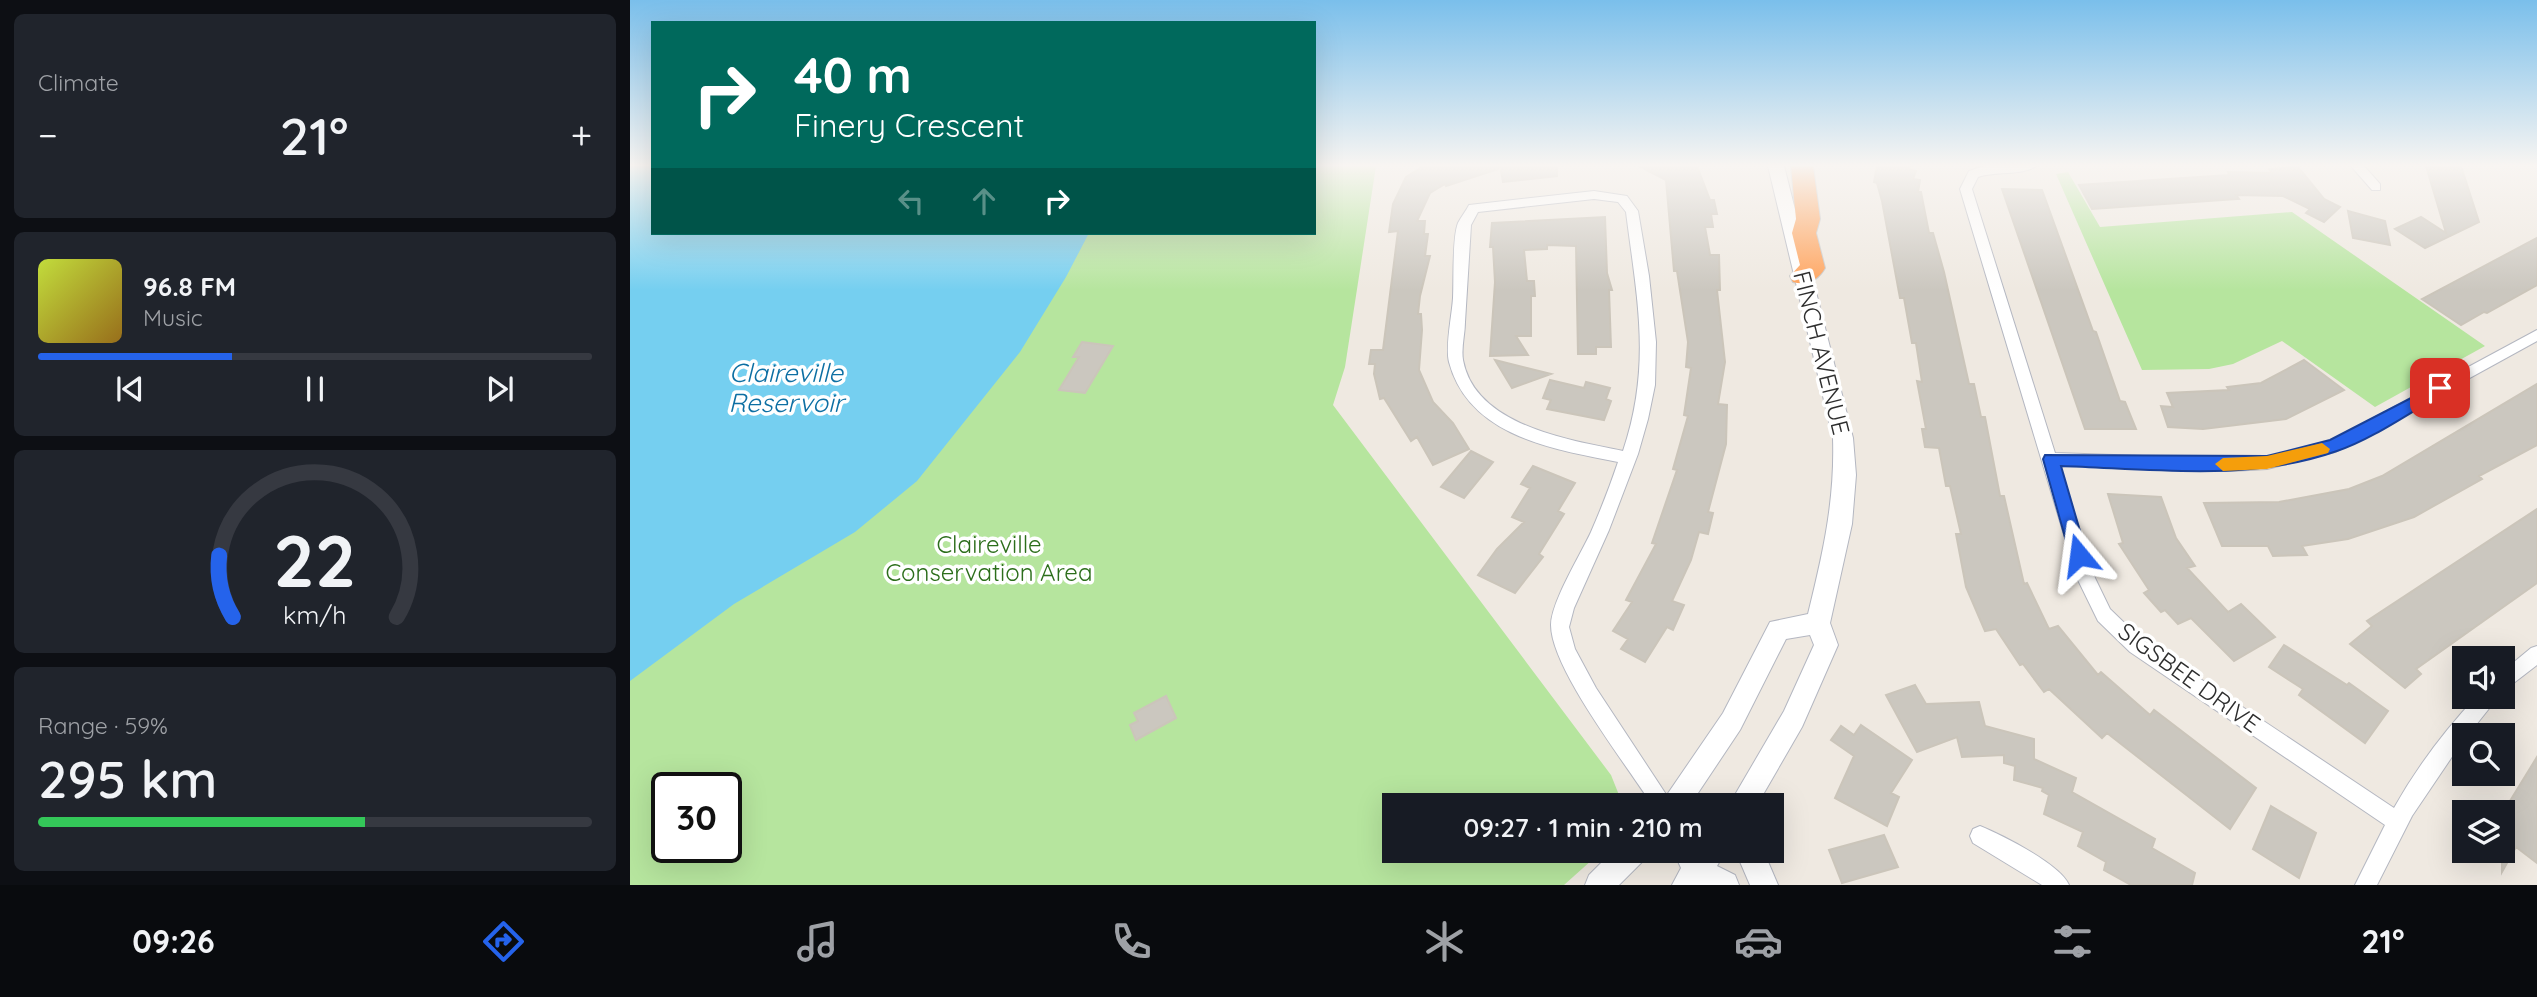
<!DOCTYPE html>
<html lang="en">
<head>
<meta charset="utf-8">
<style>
  :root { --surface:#171b24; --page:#20242c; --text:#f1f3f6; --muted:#9ea1a6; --line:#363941; --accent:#2563eb }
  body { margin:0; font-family:Quicksand,sans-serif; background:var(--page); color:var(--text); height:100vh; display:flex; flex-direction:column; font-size:26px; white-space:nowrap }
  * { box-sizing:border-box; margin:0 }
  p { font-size:23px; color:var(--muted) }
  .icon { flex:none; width:38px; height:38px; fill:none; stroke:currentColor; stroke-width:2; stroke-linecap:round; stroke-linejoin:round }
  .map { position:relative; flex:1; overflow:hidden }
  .sheet { display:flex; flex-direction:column; gap:14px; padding:14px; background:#0d0f14; width:630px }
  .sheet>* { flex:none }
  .banner { position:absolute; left:21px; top:21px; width:665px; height:214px; border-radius:0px; box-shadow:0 7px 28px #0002; background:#00695c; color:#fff; overflow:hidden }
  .tools { position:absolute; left:1822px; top:646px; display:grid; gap:14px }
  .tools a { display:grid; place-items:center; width:63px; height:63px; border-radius:0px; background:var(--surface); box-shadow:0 7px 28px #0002; font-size:35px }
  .speed { position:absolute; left:21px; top:772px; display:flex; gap:14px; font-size:35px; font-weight:700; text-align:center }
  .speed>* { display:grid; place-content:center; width:91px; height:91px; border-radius:50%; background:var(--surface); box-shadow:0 7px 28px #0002; line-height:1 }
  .speed .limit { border:4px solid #111; border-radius:10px; background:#fff; color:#111 }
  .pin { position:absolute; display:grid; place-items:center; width:60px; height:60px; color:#fff; margin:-30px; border-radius:14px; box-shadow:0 4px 10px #0006 }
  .me { position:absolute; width:77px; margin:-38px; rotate:344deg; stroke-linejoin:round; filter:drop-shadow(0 0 5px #0008) }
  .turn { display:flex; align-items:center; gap:24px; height:147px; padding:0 28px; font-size:32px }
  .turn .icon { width:91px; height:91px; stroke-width:2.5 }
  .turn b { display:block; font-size:49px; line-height:60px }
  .lanes { display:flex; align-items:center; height:66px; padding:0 28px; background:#0003; justify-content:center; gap:35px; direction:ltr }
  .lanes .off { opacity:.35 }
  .big { font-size:52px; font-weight:600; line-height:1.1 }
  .sheet .tile { flex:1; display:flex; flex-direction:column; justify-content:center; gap:10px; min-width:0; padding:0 24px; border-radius:10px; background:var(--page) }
  .sheet .dial { align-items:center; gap:0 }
  .dial svg { height:182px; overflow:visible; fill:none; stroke:var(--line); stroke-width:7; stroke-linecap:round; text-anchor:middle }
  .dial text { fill:var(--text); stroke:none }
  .song { display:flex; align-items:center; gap:21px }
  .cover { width:84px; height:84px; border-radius:10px; background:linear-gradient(135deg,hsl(70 70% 55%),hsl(40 70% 35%)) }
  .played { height:7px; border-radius:4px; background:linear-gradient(90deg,var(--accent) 35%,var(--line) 35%) }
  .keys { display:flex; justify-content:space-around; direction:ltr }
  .heat { display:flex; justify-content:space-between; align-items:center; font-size:38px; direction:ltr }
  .charge { height:10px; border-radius:5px; background:linear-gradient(90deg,#34c759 59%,var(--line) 0) }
  .trip { position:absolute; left:752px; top:793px; width:402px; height:70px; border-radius:0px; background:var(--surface); box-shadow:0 7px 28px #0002; font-weight:600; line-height:70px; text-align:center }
  .tab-bar { display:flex; height:112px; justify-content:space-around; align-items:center; background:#090b0e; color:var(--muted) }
  .tab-bar .icon { width:49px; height:49px }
  .tab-bar .active { color:var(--accent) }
  .tab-bar b { font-size:32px; color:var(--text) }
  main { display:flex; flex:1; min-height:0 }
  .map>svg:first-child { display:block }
  .green { fill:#b6e59e; fill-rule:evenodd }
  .water { fill:#75cff0 }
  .building { fill:#cbc7bf; stroke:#cbc5ba; stroke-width:2 }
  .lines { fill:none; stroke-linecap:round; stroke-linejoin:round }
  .street-casing { stroke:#b4b7c1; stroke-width:2 }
  .secondary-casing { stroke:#b4b7c1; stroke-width:2 }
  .highway-casing { stroke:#c9c9c9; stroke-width:2 }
  .street { fill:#fff; fill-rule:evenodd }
  .secondary { fill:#fff; fill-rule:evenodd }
  .highway { fill:#ffa35c; fill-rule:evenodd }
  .route { fill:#2563eb; stroke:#184099; stroke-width:2 }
  .slow { fill:#f59e0b }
  .labels { text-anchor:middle; stroke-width:7; stroke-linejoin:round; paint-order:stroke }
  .street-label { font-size:24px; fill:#2e2e2e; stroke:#fff }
  .park-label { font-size:24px; fill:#2c6e1b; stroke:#fff }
  .water-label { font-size:26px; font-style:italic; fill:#0d6fa3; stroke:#fff }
</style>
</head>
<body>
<main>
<section class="sheet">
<div class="tile"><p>Climate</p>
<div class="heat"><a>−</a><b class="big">21°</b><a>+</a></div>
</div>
<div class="tile">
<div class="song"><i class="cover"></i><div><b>96.8 FM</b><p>Music</p></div></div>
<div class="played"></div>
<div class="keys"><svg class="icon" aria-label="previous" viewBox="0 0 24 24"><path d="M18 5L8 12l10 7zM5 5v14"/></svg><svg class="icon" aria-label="pause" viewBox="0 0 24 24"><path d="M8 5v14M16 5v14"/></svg><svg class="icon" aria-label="next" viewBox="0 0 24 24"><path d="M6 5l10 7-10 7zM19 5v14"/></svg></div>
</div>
<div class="tile dial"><svg viewBox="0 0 100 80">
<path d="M14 69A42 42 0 1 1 86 69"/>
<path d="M14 69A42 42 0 0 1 8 42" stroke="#2563eb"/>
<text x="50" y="56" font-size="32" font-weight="700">22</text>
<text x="50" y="72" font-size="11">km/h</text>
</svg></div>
<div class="tile"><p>Range · 59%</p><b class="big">295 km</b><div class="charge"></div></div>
</section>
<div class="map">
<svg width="1907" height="885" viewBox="0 0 1907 885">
  <rect width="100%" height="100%" fill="#efe9e1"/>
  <path class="green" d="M0 166H23V233H684V166H746L715 367 703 405 981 775 993 805H765V850L972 851 934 885H0ZM37 788H96V847H37Z
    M1438 172 1470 227 1662 212 1855 346 1745 407 1652 341 1603 364 1579 369 1512 370 1426 174Z"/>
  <path class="water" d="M0 166H23V233H459L436 277 390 352 287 481 225 532 104 604 0 681Z"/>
  <path class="building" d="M794 166H868V169L816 186 815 184 800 193 787 221H795L794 234H798L795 256H800L790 296 788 314H791L792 330 789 370 803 402 823 423 839 449 803 465 787 437 781 441 754 398 750 399 744 374 745 364H739L741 350H753L768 231 759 232 763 204 776 177Z
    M870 166H927V176L873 182Z
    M1009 166H1067L1080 200H1084L1087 214H1081L1083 227H1075L1080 255H1089L1090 290H1087L1095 362 1088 404 1097 405 1096 444 1078 512 1083 513 1078 534 1069 532 1061 560 1042 601 1054 605 1043 630 1037 627 1015 662 991 649 998 639 983 631 1002 602 996 600 1026 544 1022 543 1047 470 1043 469 1058 416 1054 415 1061 368 1056 367 1058 342 1047 271H1044L1036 180Z
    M1247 166H1280L1279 169 1286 171 1283 179 1290 180 1288 192H1291L1299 233H1303L1314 272 1339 384H1344L1351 417H1355L1370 496H1374L1394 584 1397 583 1419 629 1428 626 1468 675 1471 672 1520 715 1524 710 1626 788 1600 829 1477 733 1472 738 1419 689 1414 692 1393 664 1390 665 1366 629 1355 631 1336 587 1326 534H1331L1320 486H1316L1309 448 1295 447 1292 429H1296L1287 381 1292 382 1286 343H1282L1274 298H1270L1252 201 1247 183 1244 182Z
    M1796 166H1831L1849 222 1795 248 1765 229 1791 217 1816 233Z
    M1668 167 1694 199 1710 207 1694 222 1676 213 1680 209 1653 196 1606 195 1609 199 1462 209 1449 185 1599 175 1598 172 1642 173 1639 169Z
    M1372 189 1412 190 1463 331 1466 332 1490 401 1495 402 1506 429H1455Z
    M1718 211 1755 221 1760 245 1723 238Z
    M975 217 977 273 982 290H979L981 347H966V354H948L946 246 917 245V249L894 250 897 281H904L905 296H901V336H886L898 355 860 356 865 282 863 247H860L862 223Z
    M1907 238V285L1857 313 1854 312 1831 325 1792 299Z
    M452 342 483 346 455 393 429 390 449 357H443Z
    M865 360 921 374 882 388Z
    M1674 360 1714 390 1656 419 1573 429 1538 427 1531 406 1543 407 1537 393 1599 390 1597 387 1631 383Z
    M920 380 954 388 956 382 980 388 976 399 981 401 974 420 917 409 921 400 913 398Z
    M1907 384V445L1849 476 1852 479 1784 517 1718 539 1672 546 1677 555 1643 556 1638 546H1592L1574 503 1649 502 1719 489 1752 476Z
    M841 451 863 462 834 498 811 487Z
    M903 466 945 483 928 511 934 514 909 554 913 557 885 593 848 575 867 549 894 522 882 517 900 488 891 484Z
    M1478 494 1531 497 1546 538 1565 566 1557 568 1598 612 1611 604 1645 637 1604 661 1561 618 1548 624 1535 610 1531 612 1514 593 1519 590 1489 544 1493 543Z
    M1907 509V583L1786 669 1791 674 1775 688 1720 644 1742 626 1737 621Z
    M1654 645 1717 685 1719 683 1758 711 1735 743 1669 695 1673 689 1639 667Z
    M1285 685 1296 704 1349 702 1355 726 1404 739V759L1446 778 1442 792 1525 839 1522 848 1565 873 1562 885H1501L1474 870 1476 862 1448 846 1453 832 1414 814 1419 795 1412 791 1413 788 1384 780 1385 766 1374 763V755L1332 757 1327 737 1287 752 1256 695Z
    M536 696 546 718 506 740 500 725 508 721 504 713Z
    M1231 725 1282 760 1261 793 1269 797 1257 826 1205 798 1224 756 1201 740 1211 726 1224 735Z
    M1907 757V863L1886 847 1872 872V814Z
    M1641 806 1686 833 1669 878 1623 849Z
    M1254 835 1268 867 1212 883 1199 850Z"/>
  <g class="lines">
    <defs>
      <path id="street" d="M1354 166H1406C1392 176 1365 171 1348 177L1342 189 1425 453 1601 459 1637 457 1701 441 1907 330V341L1705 452 1637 469 1601 471 1429 466 1465 578 1480 609 1512 640 1764 808C1787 767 1815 730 1847 696H1869L1838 735H1834V739L1782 816 1747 885H1725L1755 825 1500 652 1468 621 1447 578 1330 189 1339 171Z
        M1721 166H1734L1750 184V190H1742Z
        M964 191 997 196 1008 211 1019 276 1026 342 1025 385 1018 419 1008 454 979 530 944 608 939 627 945 649 966 688 1043 805H1022C997 765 921 669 921 625 921 602 951 554 961 532 971 509 980 486 988 462 924 449 839 437 819 362 815 346 822 315 823 298 824 280 822 238 828 223 831 217 836 211 839 205ZM964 199 988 202 996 212C1007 299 1022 365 993 451 940 440 845 426 833 360 831 348 835 334 835 322 837 290 839 257 841 225L848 212Z
        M1907 646V665L1872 692V672L1901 648Z
        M1350 826C1372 835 1430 864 1439 885H1412L1343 843 1340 836 1343 829Z"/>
      <path id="secondary" d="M1138 166H1154L1223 438 1226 475 1222 524 1200 623 1208 645 1172 727 1127 805H1099L1154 711 1184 645 1180 635 1156 639 1110 730 1060 805H1030L1093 713 1140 622 1178 614C1193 553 1205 501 1203 438Z
        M984 850H1018L1014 860 989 885H955L959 875Z
        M1043 850H1096L1087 866 1105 875 1109 885H1042L1051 868Z
        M1105 850H1133L1148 885H1120Z"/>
      <path id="highway" d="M1161 166H1183L1190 219 1186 233 1195 268C1188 280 1177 286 1163 282L1160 276 1170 265 1162 233 1166 219Z"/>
    </defs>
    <use href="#street" class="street-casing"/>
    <use href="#secondary" class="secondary-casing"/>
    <use href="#highway" class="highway-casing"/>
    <use href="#street" class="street"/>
    <use href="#secondary" class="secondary"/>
    <use href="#highway" class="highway"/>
  </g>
  <linearGradient id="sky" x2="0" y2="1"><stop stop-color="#7abfeb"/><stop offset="0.57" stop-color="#f8f5f2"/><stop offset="1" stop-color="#f8f5f2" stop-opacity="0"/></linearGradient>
  <rect width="1907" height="290" fill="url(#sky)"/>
  <path class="route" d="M1810 383 1816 384V392C1782 411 1743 439 1707 451 1619 482 1523 469 1431 466L1457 555 1449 562 1440 555 1413 459 1415 455 1637 456 1700 440Z"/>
  <path class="slow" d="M1692 443 1700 449 1698 453 1637 469 1593 471 1585 464 1593 458 1637 456Z"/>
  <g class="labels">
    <g class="street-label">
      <text transform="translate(1191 353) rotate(76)" y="8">FINCH AVENUE</text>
      <text transform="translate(1559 678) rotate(36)" y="8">SIGSBEE DRIVE</text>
    </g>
    <g class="park-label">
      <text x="359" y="553">Claireville<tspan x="359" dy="28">Conservation Area</tspan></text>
    </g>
    <g class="water-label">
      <text x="156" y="382">Claireville<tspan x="156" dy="30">Reservoir</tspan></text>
    </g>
  </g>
</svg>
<div class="tools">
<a><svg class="icon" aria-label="sound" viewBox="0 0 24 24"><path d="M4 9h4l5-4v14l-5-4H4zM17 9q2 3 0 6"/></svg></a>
<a><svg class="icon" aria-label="search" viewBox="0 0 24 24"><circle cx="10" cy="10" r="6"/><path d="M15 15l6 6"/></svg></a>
<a><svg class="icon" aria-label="layers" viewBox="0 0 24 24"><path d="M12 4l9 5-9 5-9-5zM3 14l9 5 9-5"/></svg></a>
</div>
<div class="speed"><div class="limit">30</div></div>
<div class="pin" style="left:1810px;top:388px;background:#d93025"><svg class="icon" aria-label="arrive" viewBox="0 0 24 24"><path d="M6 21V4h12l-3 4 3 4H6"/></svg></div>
<svg class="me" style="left:1449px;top:555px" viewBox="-20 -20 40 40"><path d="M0-17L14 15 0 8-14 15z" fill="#2563eb" stroke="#fff" stroke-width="4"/></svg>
<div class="trip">09:27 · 1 min · 210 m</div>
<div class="banner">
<div class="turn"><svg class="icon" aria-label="right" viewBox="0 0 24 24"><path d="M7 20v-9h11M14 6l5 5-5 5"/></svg><div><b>40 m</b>Finery Crescent</div></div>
<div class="lanes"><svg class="icon off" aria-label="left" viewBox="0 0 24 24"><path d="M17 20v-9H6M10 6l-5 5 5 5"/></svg><svg class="icon off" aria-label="ahead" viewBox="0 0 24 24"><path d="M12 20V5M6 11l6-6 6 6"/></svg><svg class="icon" aria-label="right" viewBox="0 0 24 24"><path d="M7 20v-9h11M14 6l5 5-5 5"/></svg></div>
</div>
</div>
</main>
<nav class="tab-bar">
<b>09:26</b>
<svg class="icon active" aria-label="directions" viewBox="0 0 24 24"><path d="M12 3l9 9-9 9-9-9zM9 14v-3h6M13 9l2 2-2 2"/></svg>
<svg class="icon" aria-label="music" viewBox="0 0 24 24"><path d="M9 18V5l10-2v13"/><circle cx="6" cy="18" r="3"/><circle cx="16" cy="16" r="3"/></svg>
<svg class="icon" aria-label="phone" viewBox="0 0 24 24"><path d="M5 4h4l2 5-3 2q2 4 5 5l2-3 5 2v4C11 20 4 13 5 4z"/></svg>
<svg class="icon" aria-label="climate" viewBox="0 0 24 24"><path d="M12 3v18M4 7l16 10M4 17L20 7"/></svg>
<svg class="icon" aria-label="car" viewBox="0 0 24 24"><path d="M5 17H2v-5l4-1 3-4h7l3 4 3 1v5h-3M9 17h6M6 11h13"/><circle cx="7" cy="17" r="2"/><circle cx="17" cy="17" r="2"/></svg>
<svg class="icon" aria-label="filters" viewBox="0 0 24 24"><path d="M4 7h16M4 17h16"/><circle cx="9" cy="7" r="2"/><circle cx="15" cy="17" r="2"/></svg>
<b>21°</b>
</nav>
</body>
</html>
